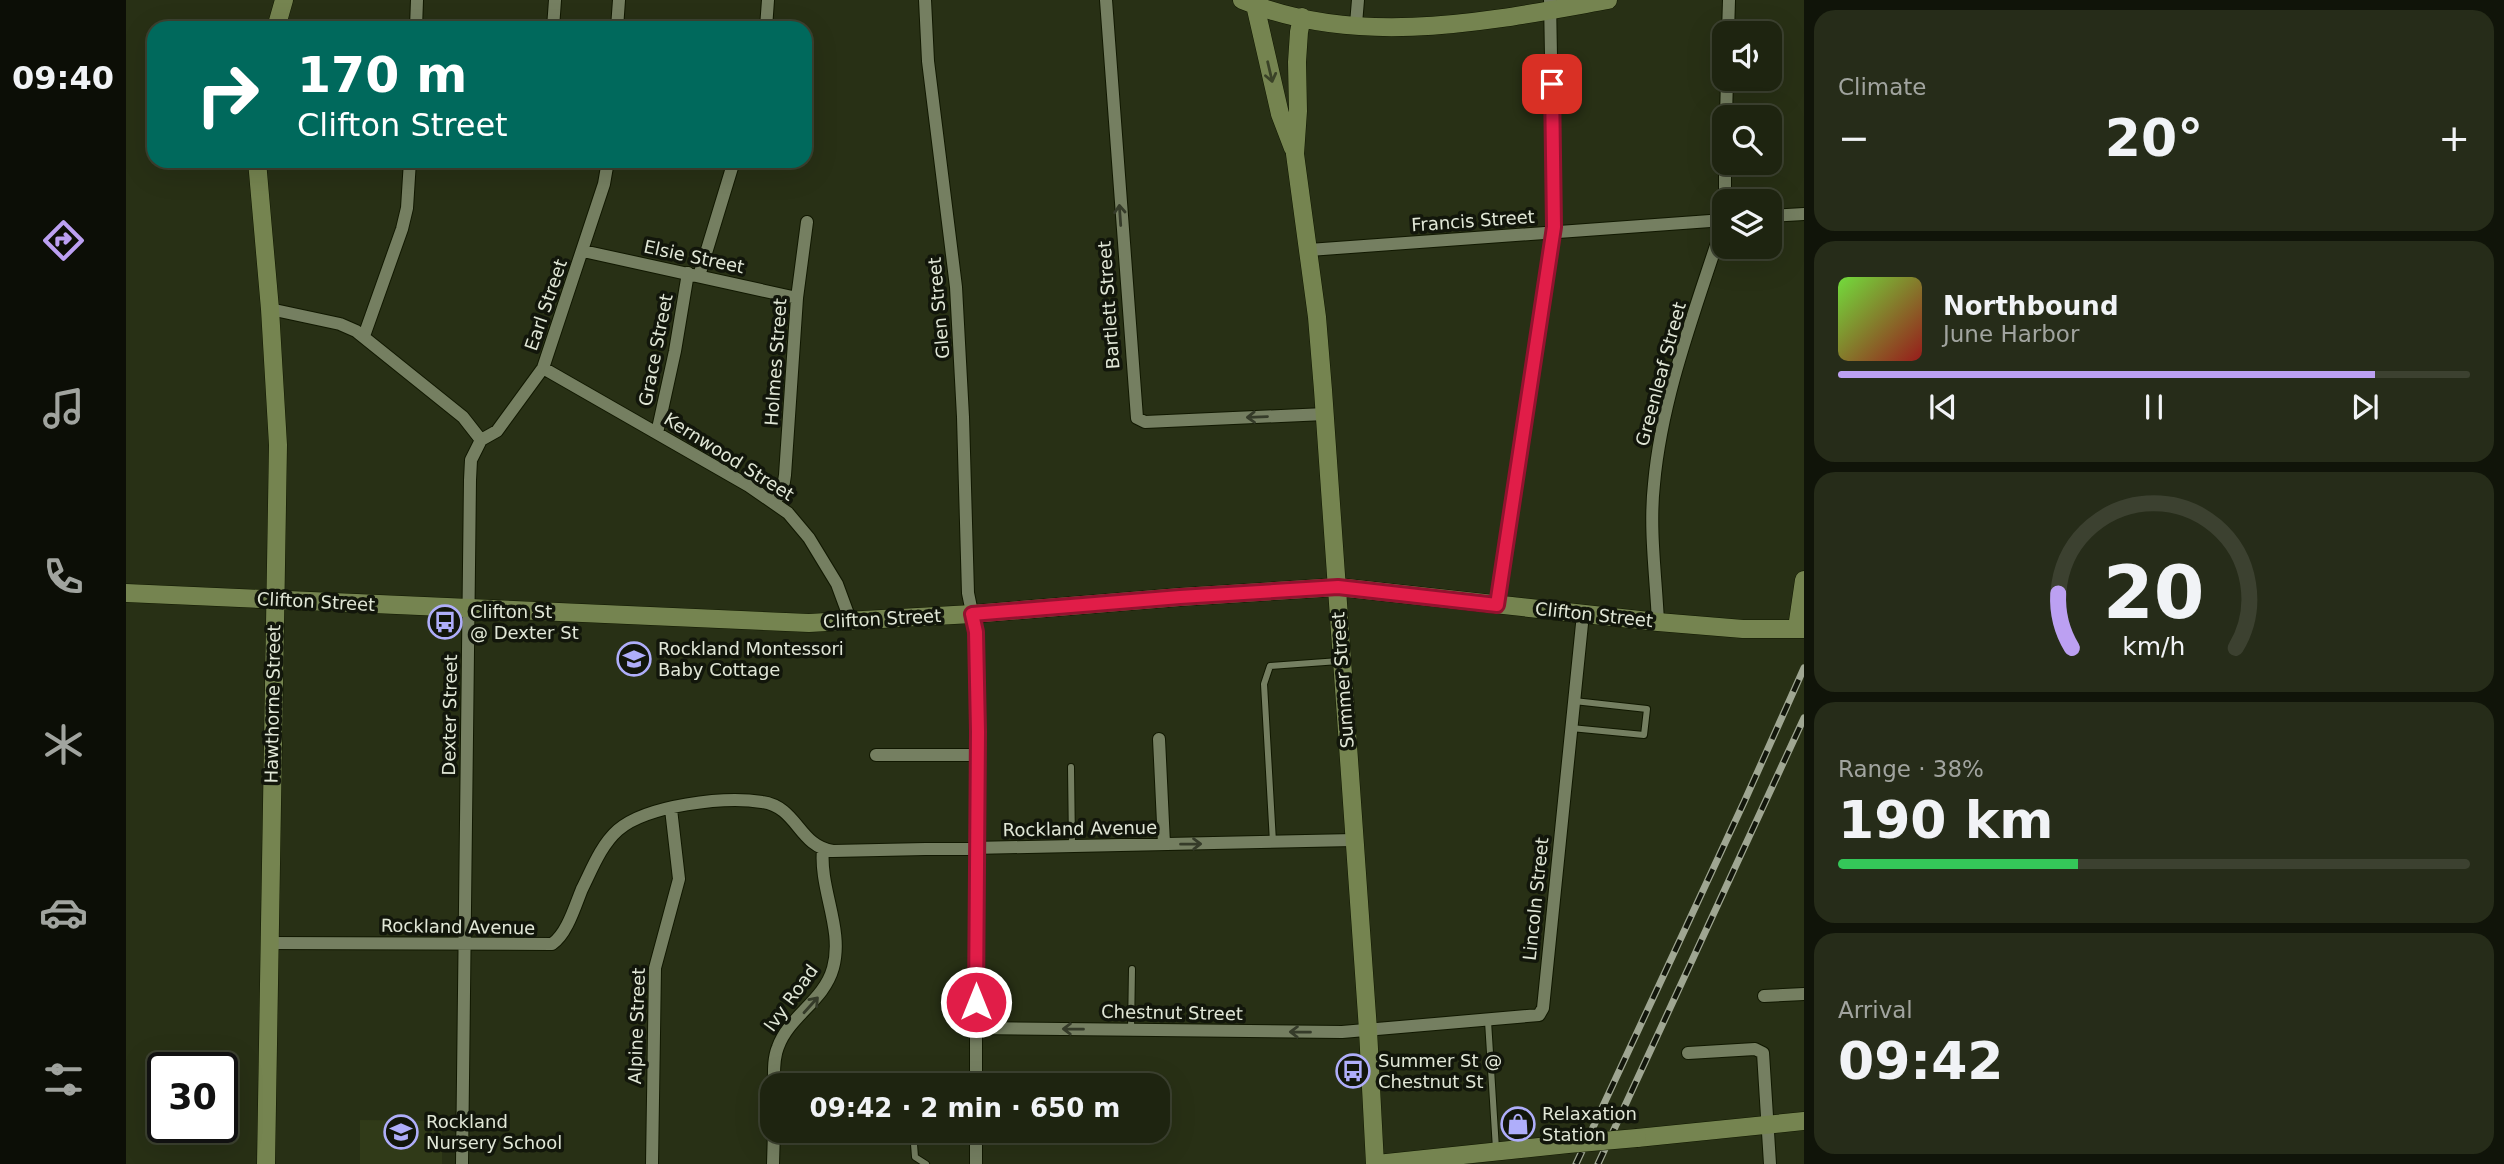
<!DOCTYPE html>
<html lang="en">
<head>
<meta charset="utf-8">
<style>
  :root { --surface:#1e2410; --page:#262c19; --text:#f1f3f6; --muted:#a1a49f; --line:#3c4130; --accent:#bca0f2 }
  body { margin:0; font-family:"DejaVu Sans",sans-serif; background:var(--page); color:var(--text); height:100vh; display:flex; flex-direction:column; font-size:26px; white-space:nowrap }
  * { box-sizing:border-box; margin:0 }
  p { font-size:23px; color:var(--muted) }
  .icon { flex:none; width:38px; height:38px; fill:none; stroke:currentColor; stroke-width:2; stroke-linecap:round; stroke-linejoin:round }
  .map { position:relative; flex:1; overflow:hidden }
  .sheet { display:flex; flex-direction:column; gap:10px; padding:10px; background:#101409; width:700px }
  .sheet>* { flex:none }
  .top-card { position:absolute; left:21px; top:21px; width:665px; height:147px; border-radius:21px; box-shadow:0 7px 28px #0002,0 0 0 2px var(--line); background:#00695c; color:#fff; overflow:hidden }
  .tools { position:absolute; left:1586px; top:21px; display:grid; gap:14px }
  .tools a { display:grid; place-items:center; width:70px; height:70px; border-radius:14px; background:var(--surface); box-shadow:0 7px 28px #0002,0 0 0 2px var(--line); font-size:35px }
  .speed { position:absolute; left:21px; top:1052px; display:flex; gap:14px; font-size:35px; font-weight:700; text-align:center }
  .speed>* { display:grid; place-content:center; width:91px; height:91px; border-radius:50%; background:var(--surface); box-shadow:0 7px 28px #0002,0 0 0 2px var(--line); line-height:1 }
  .speed .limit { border:4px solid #111; border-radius:10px; background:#fff; color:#111 }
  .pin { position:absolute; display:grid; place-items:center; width:60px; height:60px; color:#fff; margin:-30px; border-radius:14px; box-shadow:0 4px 10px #0006 }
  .me { position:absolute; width:77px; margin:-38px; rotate:0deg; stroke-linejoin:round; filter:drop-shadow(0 0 5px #0008) }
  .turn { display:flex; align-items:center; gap:24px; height:147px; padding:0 35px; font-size:32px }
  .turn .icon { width:91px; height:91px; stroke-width:2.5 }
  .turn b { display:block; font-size:49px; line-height:60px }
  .big { font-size:52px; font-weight:700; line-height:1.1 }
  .sheet .widget { flex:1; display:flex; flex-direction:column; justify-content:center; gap:10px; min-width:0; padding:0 24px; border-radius:21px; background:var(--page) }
  .sheet .dial { align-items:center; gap:0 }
  .dial svg { height:182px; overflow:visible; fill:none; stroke:var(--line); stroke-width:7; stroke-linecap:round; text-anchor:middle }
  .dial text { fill:var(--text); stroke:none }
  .song { display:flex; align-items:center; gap:21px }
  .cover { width:84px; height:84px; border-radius:10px; background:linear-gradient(135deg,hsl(100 70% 55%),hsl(0 70% 35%)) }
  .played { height:7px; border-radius:4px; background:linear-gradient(90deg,var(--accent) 85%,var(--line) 85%) }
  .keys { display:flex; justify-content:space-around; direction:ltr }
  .heat { display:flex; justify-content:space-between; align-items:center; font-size:38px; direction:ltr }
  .charge { height:10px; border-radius:5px; background:linear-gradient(90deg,#34c759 38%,var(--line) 0) }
  .trip { position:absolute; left:634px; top:1073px; width:410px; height:70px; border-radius:21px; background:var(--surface); box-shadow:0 7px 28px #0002,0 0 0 2px var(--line); font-weight:700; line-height:70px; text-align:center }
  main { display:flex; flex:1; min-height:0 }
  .tabs { display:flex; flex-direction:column; width:126px; justify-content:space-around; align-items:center; background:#0c0e06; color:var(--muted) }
  .tabs .icon { width:49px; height:49px }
  .tabs .active { color:var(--accent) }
  .tabs b { font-size:32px; color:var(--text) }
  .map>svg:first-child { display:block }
  .built { fill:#303a18 }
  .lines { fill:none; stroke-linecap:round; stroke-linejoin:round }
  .lane-casing { stroke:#111801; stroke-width:8 }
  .street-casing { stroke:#111801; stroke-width:14 }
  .secondary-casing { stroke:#111801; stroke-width:19 }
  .lane { stroke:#757f61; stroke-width:6 }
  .street { stroke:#757f61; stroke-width:12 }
  .secondary { stroke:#758450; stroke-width:18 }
  .rail-casing { stroke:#9fa692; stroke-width:7 }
  .rail { stroke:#12160b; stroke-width:4.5; stroke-dasharray:13; stroke-linecap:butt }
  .secondary-bridge-casing { stroke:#111801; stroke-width:19; stroke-linecap:butt }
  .secondary-bridge { stroke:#758450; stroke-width:18 }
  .oneway { stroke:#3a4227 }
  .oneway2 { stroke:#353b29 }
  .route-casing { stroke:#92132f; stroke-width:18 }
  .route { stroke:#e11d48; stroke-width:12 }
  .labels { text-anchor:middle; stroke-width:7; stroke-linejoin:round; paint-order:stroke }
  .street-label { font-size:18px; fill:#e1e7d7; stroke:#12160b }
  .poi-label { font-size:18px; fill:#e1e7d7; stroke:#12160b; text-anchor:start }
</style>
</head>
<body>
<main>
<nav class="tabs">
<b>09:40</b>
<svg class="icon active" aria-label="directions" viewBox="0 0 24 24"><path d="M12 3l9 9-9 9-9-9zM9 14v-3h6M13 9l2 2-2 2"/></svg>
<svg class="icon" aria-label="music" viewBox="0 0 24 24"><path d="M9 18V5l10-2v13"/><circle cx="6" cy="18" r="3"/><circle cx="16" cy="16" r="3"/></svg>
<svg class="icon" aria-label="phone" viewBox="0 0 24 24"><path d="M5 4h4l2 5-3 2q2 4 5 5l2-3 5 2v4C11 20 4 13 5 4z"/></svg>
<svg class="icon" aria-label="climate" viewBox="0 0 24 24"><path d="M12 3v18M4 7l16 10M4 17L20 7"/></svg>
<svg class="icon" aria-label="car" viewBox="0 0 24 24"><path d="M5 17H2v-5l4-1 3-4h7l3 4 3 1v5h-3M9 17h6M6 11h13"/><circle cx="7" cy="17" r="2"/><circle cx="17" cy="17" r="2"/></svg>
<svg class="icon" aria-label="filters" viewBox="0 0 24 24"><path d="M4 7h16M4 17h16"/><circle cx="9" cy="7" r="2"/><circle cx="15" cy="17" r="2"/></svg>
</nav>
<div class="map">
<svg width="1678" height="1164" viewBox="0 0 1678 1164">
  <rect width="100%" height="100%" fill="#283015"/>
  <path class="built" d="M234 1120 316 1121V1164H234Z"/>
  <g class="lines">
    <defs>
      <path id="lane" d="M1445 728 1518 735 1521 709 1448 701
        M945 767 946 846
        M1147 842 1138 684 1144 666 1213 661
        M1362 1021 1370 1149
        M1005 1030 1006 969
        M850 1135 910 1134 924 1130
        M788 1144 789 1157 800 1164"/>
      <path id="street" d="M799 0 802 61 830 287 837 417 842 593 850 632V1085
        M980 0 1011 418 1019 422 1199 414
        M1230 24 1232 0
        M290 28 291 0
        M427 28 429 0
        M491 28 493 0
        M640 28 642 0
        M1602 33 1603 0
        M1600 117 1601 79
        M1599 201V163
        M1643 216 1678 214
        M1183 250 1598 220
        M457 251 671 298
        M573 276 608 161
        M144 309 214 324 230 331 337 417 355 440 345 460 344 480 336 1164
        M238 336 276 229 281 208 284 161
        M417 368 623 486 662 513 683 538 711 584 725 622
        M531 433 549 351 562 273
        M355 440 371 431 417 368 478 184 482 161
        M649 502 657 488 659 475 671 298 681 222
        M1371 605 1428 227 1424 0
        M1532 622C1530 577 1523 529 1528 484 1536 394 1571 306 1598 221
        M1033 739 1038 844
        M750 755H852
        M142 943 426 944C441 934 449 906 456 889 466 869 475 845 492 830 521 805 599 796 636 802 672 807 672 846 707 851L1228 840
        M1638 996 1678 994
        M850 1028 1216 1032 1413 1015 1417 1008 1457 614
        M1562 1053 1629 1049 1637 1053 1644 1164
        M648 1085C648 1073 647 1059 652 1047 663 1016 698 1001 707 968 718 929 693 889 697 849
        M526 1164 529 968 553 879 545 809
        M647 1164 648 1130
        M850 1164V1130"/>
      <path id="secondary" d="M1116 0C1233 49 1363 21 1482 0
        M1129 5 1154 114 1167 148
        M1176 17 1173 32 1171 62 1172 111 1169 154 1191 317 1197 390 1242 1030 1249 1164
        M150 28 158 0
        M131 161 144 309 152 445 140 1164
        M0 593 683 623 846 614 1054 597 1212 587 1532 622 1617 629H1678
        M1671 628 1678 580
        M1511 1138 1678 1121
        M1251 1164 1442 1144"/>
    </defs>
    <use href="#lane" class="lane-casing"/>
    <use href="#street" class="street-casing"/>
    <use href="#secondary" class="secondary-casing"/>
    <use href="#lane" class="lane"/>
    <use href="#street" class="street"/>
    <use href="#secondary" class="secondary"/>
    <defs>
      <path id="rail" d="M1450 1164 1619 800 1678 668
        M1472 1164 1678 718"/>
    </defs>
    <use href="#rail" class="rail-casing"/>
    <use href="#rail" class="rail"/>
    <defs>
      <path id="secondary-bridge" d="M1442 1144 1511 1138"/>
    </defs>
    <use href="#secondary-bridge" class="secondary-bridge-casing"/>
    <use href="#secondary-bridge" class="secondary-bridge"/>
  </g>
  <defs><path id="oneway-shaft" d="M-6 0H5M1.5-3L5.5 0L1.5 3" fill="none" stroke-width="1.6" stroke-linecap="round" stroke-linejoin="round" transform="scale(1.75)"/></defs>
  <use class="oneway" href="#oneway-shaft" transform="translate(1144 72) rotate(77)"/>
  <g class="oneway2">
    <use href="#oneway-shaft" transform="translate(994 215) rotate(-94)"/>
    <use href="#oneway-shaft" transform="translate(1131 417) rotate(178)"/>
    <use href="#oneway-shaft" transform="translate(1065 844) rotate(-1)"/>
    <use href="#oneway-shaft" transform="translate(685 1005) rotate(-48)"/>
    <use href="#oneway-shaft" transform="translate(947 1029) rotate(-179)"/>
    <use href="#oneway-shaft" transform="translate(1174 1032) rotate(-179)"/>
  </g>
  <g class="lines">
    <defs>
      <path id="route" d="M850 1002 852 732 850 632 846 614 1054 597 1212 587 1371 605 1428 227 1426 84"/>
    </defs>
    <use href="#route" class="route-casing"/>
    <use href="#route" class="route"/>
  </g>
  <defs>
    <symbol id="bus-ring" viewBox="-11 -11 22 22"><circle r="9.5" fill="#12160b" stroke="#afaefa" stroke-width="1.5"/><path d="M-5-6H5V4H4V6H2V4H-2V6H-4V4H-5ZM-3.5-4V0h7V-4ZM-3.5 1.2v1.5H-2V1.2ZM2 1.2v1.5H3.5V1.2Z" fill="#afaefa"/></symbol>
    <symbol id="school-ring" viewBox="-11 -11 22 22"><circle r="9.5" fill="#12160b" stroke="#afaefa" stroke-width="1.5"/><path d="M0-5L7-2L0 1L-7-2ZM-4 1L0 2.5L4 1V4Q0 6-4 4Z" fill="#afaefa"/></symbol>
    <symbol id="shop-ring" viewBox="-11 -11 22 22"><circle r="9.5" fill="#12160b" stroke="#afaefa" stroke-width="1.5"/><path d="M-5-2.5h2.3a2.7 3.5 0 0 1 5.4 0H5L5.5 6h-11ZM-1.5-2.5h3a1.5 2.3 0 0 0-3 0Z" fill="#afaefa"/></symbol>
  </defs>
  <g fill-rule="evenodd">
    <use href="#bus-ring" x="300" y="603" width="38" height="38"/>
    <use href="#school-ring" x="489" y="640" width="38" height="38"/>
    <use href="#bus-ring" x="1208" y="1052" width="38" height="38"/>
    <use href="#shop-ring" x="1373" y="1105" width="38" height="38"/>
    <use href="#school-ring" x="256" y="1113" width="38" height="38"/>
  </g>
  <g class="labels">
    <g class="street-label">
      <text transform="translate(1347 221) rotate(-4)" y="6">Francis Street</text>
      <text transform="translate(568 257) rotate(12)" y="6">Elsie Street</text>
      <text transform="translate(420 305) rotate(-71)" y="6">Earl Street</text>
      <text transform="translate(983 305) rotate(-94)" y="6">Bartlett Street</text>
      <text transform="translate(813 308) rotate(-95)" y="6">Glen Street</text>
      <text transform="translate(530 350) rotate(-79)" y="6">Grace Street</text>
      <text transform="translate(650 362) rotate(-86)" y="6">Holmes Street</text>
      <text transform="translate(1535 374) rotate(-75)" y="6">Greenleaf Street</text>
      <text transform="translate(603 457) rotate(32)" y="6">Kernwood Street</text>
      <text transform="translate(190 602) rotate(3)" y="6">Clifton Street</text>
      <text transform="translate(1468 615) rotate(6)" y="6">Clifton Street</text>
      <text transform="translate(756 619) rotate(-3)" y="6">Clifton Street</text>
      <text transform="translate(1217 680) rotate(-94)" y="6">Summer Street</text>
      <text transform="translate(147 704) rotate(-89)" y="6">Hawthorne Street</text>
      <text transform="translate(324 715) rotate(-89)" y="6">Dexter Street</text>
      <text transform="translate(954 829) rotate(-1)" y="6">Rockland Avenue</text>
      <text transform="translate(1410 899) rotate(-84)" y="6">Lincoln Street</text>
      <text transform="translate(332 927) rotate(1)" y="6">Rockland Avenue</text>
      <text transform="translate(665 998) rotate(-54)" y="6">Ivy Road</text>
      <text transform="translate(1046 1013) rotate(1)" y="6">Chestnut Street</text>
      <text transform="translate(511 1026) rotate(-88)" y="6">Alpine Street</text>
    </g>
    <g class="poi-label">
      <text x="344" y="618">Clifton St<tspan x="344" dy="21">@ Dexter St</tspan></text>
      <text x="532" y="655">Rockland Montessori<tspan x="532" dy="21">Baby Cottage</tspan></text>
      <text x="1252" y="1067">Summer St @<tspan x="1252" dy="21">Chestnut St</tspan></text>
      <text x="1416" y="1120">Relaxation<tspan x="1416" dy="21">Station</tspan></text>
      <text x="300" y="1128">Rockland<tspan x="300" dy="21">Nursery School</tspan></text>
    </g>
  </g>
</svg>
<div class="tools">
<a><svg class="icon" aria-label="sound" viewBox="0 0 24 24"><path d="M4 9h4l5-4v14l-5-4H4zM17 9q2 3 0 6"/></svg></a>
<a><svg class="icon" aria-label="search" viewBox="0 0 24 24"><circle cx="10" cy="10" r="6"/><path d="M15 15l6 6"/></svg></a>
<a><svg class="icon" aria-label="layers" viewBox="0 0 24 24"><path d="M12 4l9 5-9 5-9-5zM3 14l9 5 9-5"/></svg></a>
</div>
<div class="speed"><div class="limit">30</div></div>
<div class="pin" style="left:1426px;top:84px;background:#d93025"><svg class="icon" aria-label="arrive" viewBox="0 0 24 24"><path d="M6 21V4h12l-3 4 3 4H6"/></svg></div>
<svg class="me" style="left:850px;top:1002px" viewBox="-20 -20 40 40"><circle r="17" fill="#e11d48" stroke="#fff" stroke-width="3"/><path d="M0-11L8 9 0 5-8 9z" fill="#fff"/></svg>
<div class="trip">09:42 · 2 min · 650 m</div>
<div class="top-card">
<div class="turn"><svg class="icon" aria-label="right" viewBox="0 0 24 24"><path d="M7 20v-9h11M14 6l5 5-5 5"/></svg><div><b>170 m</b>Clifton Street</div></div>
</div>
</div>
<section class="sheet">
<div class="widget"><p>Climate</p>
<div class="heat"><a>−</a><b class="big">20°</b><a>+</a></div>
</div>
<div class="widget">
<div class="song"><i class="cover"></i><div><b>Northbound</b><p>June Harbor</p></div></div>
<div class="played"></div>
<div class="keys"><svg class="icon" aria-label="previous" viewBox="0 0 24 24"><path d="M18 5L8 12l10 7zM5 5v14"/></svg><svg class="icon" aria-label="pause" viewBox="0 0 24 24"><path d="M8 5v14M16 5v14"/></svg><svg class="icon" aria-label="next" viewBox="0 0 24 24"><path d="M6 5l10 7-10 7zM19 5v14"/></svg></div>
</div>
<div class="widget dial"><svg viewBox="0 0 100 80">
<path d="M14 69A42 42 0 1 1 86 69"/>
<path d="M14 69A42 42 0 0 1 8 45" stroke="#bca0f2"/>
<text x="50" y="56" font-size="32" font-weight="700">20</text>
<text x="50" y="72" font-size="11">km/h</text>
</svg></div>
<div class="widget"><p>Range · 38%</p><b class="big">190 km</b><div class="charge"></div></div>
<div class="widget"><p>Arrival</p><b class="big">09:42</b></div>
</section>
</main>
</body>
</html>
